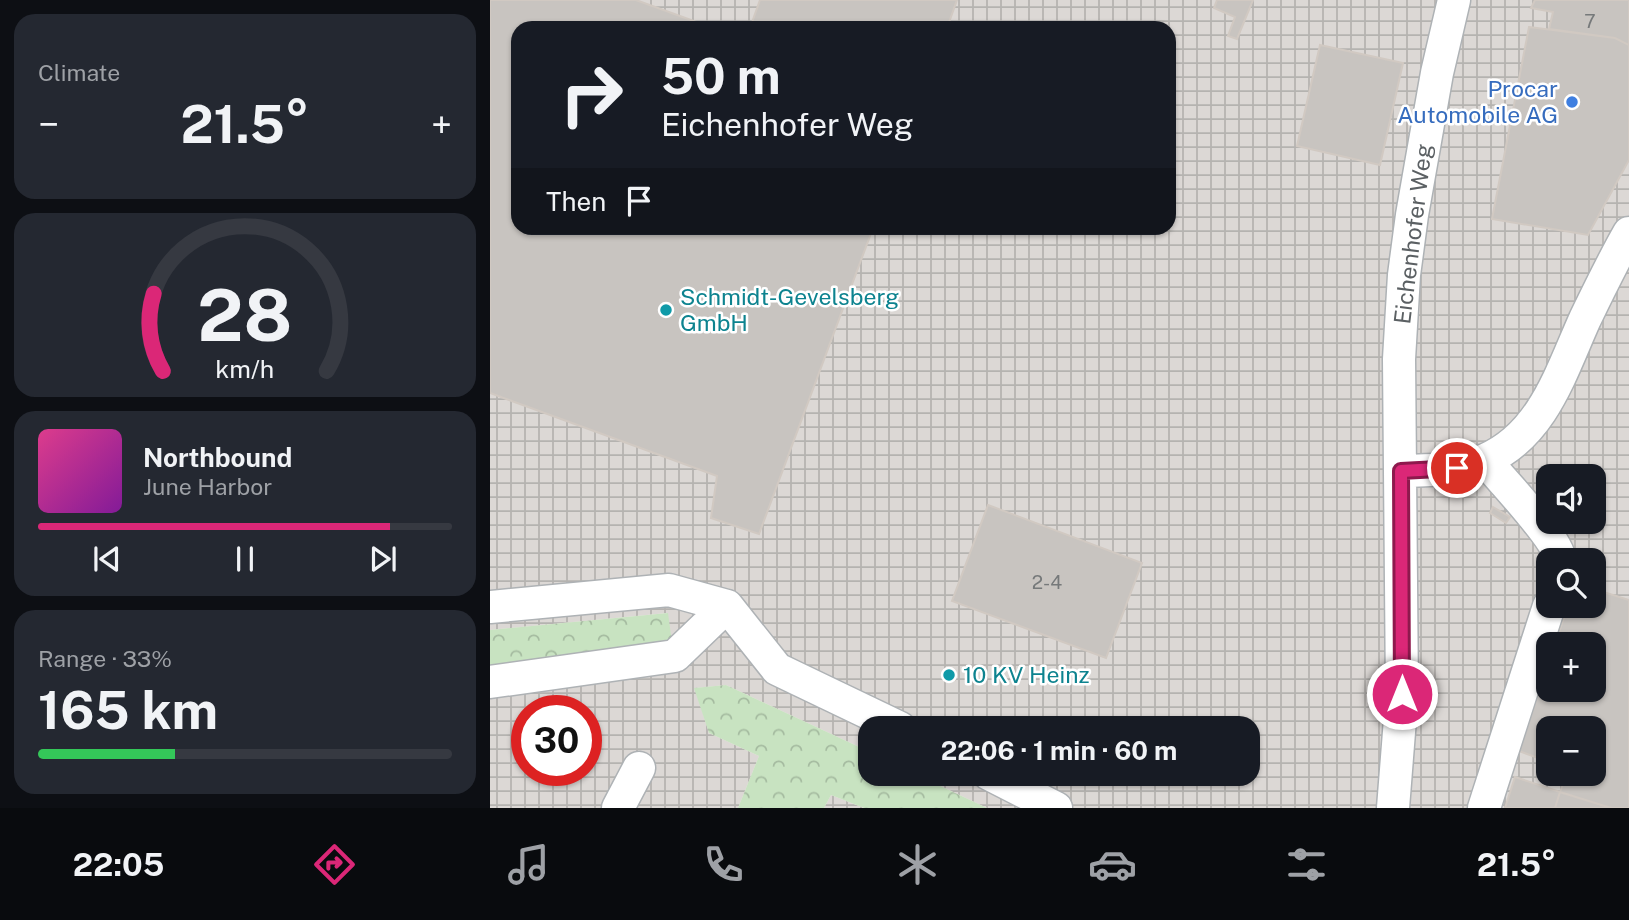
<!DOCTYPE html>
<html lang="en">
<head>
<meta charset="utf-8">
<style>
  :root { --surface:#171b24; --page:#242831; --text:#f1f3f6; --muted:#9ea1a6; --line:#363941; --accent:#db2777 }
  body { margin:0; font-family:"Public Sans",sans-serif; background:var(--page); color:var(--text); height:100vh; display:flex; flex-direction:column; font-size:26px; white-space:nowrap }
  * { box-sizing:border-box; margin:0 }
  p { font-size:23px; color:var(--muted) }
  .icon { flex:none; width:38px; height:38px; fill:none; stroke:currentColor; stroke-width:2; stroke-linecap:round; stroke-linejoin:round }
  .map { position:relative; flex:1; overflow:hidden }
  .drawer { display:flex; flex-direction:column; gap:14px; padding:14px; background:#0d0f14; width:490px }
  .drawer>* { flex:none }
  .top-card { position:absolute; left:21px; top:21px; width:665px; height:214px; border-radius:21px; box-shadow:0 2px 5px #0004; background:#171b24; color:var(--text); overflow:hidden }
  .controls { position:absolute; left:1046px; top:464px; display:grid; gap:14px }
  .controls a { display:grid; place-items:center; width:70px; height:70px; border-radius:14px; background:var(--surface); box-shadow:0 2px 5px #0004; font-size:35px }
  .speed { position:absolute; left:21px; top:695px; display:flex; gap:14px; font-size:35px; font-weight:700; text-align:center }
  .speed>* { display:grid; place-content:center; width:91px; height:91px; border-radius:50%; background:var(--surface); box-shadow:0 2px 5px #0004; line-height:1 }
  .speed .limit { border:10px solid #d22; background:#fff; color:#111 }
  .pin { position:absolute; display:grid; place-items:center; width:60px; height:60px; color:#fff; margin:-30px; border:4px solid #fff; border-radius:50%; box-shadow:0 2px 7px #0007 }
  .me { position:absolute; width:77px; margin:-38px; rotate:0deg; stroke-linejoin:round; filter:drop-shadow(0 0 5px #0008) }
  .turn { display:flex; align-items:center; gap:24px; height:147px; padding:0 35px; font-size:32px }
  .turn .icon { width:91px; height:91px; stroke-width:2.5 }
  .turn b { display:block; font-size:49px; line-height:60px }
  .then { display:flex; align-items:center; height:66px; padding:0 35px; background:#0003; gap:14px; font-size:26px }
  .big { font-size:52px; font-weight:700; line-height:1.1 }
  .drawer .tile { flex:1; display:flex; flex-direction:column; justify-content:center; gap:10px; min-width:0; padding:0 24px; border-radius:21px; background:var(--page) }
  .drawer .dial { align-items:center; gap:0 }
  .dial svg { height:182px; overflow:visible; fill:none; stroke:var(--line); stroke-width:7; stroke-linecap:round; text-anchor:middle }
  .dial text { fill:var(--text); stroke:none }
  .song { display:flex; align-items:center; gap:21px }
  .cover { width:84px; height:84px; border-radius:10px; background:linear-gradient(135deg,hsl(330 70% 55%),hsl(290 70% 35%)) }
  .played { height:7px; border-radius:4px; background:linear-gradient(90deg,var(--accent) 85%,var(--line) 85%) }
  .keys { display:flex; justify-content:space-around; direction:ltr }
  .heat { display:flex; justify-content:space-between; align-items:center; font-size:38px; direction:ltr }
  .charge { height:10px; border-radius:5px; background:linear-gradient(90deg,#34c759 33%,var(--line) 0) }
  .trip { position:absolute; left:368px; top:716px; width:402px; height:70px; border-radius:21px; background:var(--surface); box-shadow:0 2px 5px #0004; font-weight:700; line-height:70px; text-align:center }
  .menu { display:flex; height:112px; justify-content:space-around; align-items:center; background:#090b0e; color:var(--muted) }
  .menu .icon { width:49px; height:49px }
  .menu .selected { color:var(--accent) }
  .menu b { font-size:32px; color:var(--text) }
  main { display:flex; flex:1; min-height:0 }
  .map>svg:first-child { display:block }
  .industrial { fill:url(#industrial-grid); fill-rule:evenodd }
  .forest { fill:url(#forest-crowns) }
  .building { fill:#c8c4c0; stroke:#d1c9c2; stroke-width:2 }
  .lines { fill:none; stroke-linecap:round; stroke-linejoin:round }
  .minor-casing { stroke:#aeb2b5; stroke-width:35 }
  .minor { stroke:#fff; stroke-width:32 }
  .route-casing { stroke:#8e194d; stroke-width:18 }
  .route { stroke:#db2777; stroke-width:12 }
  .shop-dot { fill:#3f7fe0; stroke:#fff; stroke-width:2.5 }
  .culture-dot { fill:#0f9aa8; stroke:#fff; stroke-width:2.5 }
  .labels { text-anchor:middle; stroke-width:5; stroke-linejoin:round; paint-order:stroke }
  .number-label { font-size:19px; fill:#76797a }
  .shop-label { font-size:23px; fill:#366cbe; stroke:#fff; text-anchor:end }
  .street-label { font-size:23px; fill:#5b6063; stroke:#fff }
  .culture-label { font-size:23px; fill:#0d838f; stroke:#fff; text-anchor:start }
</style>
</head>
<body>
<main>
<section class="drawer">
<div class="tile"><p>Climate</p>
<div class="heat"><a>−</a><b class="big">21.5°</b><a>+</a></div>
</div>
<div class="tile dial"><svg viewBox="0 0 100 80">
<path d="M14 69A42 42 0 1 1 86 69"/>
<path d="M14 69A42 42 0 0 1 10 35" stroke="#db2777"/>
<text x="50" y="56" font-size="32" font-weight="700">28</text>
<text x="50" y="72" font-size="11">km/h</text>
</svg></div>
<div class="tile">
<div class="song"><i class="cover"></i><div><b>Northbound</b><p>June Harbor</p></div></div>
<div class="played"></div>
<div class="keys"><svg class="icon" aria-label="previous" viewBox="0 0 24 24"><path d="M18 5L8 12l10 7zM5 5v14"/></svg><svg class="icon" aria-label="pause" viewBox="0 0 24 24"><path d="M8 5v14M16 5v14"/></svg><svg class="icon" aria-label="next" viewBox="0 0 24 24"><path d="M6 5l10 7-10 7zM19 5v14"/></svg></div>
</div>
<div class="tile"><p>Range · 33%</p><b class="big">165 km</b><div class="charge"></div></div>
</section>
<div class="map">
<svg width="1139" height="808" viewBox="0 0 1139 808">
  <defs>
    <pattern id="industrial-grid" width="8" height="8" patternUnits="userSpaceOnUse" patternTransform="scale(1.75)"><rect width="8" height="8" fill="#dcd8d5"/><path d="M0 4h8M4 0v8" fill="none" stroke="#b5b3b0"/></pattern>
    <pattern id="forest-crowns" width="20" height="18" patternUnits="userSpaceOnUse" patternTransform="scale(1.75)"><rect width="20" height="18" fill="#c8e3c1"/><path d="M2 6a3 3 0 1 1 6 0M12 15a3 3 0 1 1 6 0" fill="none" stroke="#a5bba0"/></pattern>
  </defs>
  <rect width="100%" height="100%" fill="#ede9e3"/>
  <path class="industrial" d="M0 0H1139V808H497L425 774H758V728H380V752L236 685 205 688 219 733 269 756 248 808H0V667L182 642 177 613 0 630ZM28 28H679V228H28ZM1059 476H1104V522H1059ZM1059 560H1104V606H1059ZM1059 644H1104V690H1059ZM37 710H96V770H37ZM1059 728H1104V774H1059Z
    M341 795 374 808H334Z"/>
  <path class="forest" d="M178 613 182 642 0 667V630Z
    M236 685 380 752V774H425L497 808H374L341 795 334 808H248L269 756 219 733 204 688Z"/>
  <path class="building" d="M0 0H146L223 28H28V228H383L269 534 221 518 227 476 0 393Z
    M270 0H467L457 28H260Z
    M727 0H763L747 39 738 36 745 17 724 8Z
    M1045 0H1139V45L1125 38 1059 29 1063 12 1041 8Z
    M1039 27 1125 38 1139 45V160L1098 235 1002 219Z
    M830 45 913 63 890 165 807 146Z
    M498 505 652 563 616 658 462 601Z
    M1003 507 1020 517 1016 523 1000 513Z
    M1104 589 1139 600V808H1121L1070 792 1077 774H1104V728H1059V762L1029 751 1059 663V690H1104V644H1065L1078 606H1104Z
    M454 670 466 673 465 680 452 678Z
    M1025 777 1070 792 1065 808H1015Z
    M1070 792 1121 808H1065Z"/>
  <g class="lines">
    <defs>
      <path id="minor" d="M995 460C1010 478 1069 540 1070 560
        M911 471C939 470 969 471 995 460 1053 435 1071 372 1095 319 1109 290 1123 261 1139 233
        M237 606 287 669 410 728
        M0 607 179 590 237 606
        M0 682 185 656 237 606
        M499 774 566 808
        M128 808 149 768
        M903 808 912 694 909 359 914 275 922 215 947 73 964 0
        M994 808 1059 606"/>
    </defs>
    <use href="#minor" class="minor-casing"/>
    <use href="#minor" class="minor"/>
  </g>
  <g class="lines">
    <defs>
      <path id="route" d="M912 694 911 471 967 468"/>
    </defs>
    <use href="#route" class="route-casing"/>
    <use href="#route" class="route"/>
  </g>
  <circle class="shop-dot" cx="1082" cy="102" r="7"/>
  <g class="culture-dot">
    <circle cx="176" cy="310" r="7"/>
    <circle cx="459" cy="675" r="7"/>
  </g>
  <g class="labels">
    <g class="number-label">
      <text x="1100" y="28">7</text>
      <text x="557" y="589">2-4</text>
    </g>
    <g class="shop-label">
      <text x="1068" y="97">Procar<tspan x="1068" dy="26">Automobile AG</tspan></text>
    </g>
    <g class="street-label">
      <text transform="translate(923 234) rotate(-83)" y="8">Eichenhofer Weg</text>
    </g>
    <g class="culture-label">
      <text x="190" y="305">Schmidt-Gevelsberg<tspan x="190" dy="26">GmbH</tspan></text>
      <text x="473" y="683">10 KV Heinz</text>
    </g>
  </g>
</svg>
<div class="controls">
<a><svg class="icon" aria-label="sound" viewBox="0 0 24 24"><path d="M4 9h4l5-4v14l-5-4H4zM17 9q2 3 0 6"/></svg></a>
<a><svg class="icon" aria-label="search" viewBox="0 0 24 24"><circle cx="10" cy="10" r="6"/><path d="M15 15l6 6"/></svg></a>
<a>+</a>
<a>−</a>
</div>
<div class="speed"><div class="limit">30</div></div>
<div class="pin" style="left:967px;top:468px;background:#d93025"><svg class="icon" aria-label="arrive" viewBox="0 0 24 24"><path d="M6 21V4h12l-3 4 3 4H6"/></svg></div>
<svg class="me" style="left:912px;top:694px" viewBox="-20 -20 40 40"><circle r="17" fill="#db2777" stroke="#fff" stroke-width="3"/><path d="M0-11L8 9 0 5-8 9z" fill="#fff"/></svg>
<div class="trip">22:06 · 1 min · 60 m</div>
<div class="top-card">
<div class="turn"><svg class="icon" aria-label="right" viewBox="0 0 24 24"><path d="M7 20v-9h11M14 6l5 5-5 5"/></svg><div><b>50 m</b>Eichenhofer Weg</div></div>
<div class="then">Then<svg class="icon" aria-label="arrive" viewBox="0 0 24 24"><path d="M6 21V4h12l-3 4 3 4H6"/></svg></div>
</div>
</div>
</main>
<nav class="menu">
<b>22:05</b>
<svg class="icon selected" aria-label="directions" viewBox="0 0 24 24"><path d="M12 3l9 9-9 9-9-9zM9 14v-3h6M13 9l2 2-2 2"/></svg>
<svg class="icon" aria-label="music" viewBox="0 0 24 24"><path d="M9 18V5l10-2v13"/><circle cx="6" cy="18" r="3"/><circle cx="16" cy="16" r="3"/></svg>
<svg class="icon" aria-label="phone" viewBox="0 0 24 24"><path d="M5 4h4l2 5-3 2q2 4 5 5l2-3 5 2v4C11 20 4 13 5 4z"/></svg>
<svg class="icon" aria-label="climate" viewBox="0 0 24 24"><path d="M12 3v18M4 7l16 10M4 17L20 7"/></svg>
<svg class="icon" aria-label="car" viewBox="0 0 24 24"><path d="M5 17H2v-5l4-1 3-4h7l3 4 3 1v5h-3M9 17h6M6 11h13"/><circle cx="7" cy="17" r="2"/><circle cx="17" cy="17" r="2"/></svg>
<svg class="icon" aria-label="filters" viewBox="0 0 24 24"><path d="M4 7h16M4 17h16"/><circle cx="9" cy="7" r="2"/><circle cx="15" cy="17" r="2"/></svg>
<b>21.5°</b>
</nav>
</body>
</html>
